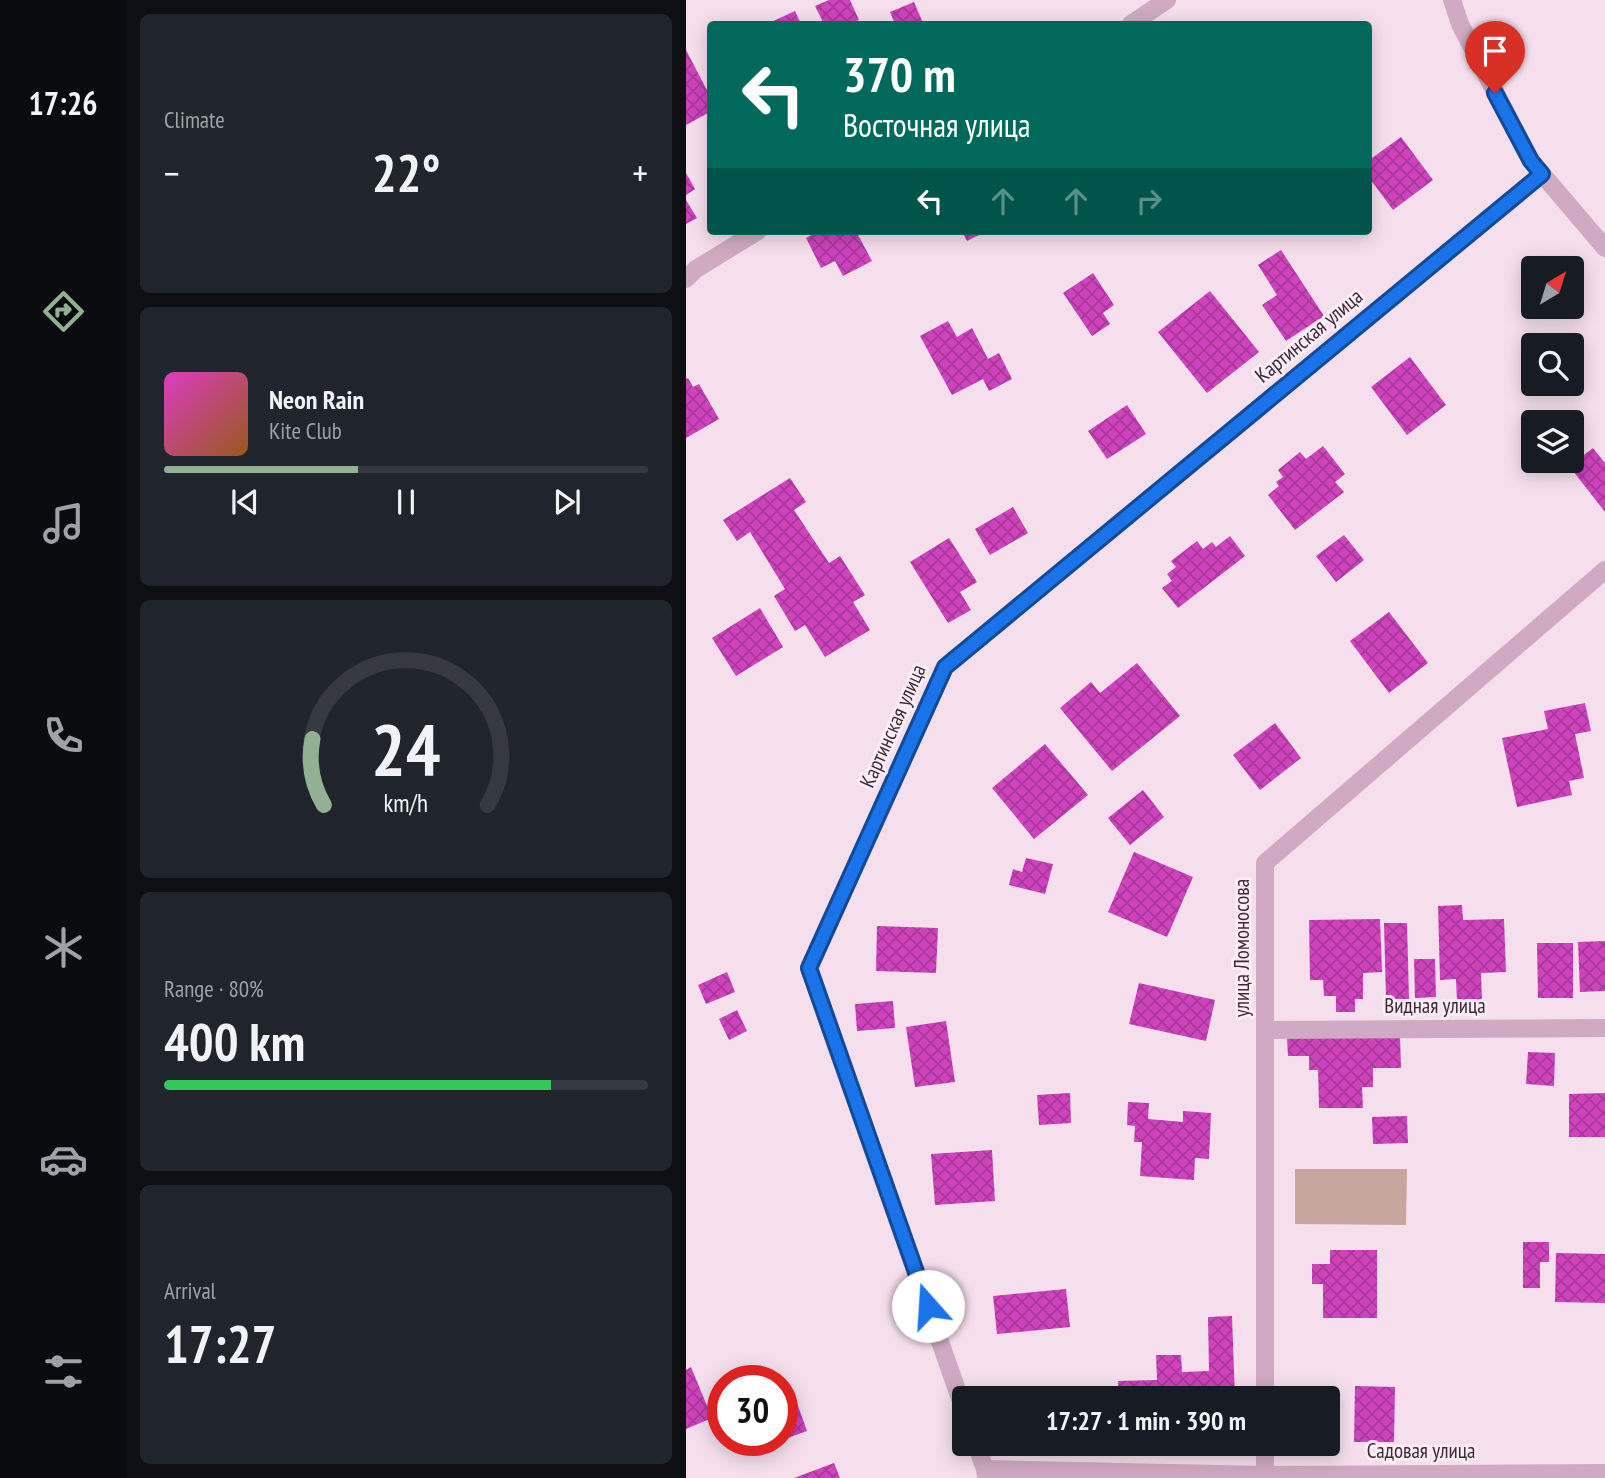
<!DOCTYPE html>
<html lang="en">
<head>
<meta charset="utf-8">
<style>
  :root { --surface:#171b24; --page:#20242c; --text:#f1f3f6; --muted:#9ea1a6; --line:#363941; --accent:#92b193 }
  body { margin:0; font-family:"PT Sans Narrow",sans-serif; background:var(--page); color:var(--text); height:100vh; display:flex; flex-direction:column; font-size:26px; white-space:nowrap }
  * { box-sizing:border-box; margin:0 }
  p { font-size:23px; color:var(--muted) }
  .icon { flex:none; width:38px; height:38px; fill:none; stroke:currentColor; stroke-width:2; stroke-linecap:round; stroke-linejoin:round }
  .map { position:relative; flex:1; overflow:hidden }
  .drawer { display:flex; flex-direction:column; gap:14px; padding:14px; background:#0d0f14; width:560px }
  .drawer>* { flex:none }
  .top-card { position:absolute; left:21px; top:21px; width:665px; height:214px; border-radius:7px; box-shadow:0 4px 18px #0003; background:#00695c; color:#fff; overflow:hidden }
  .needle { width:46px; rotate:38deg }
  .controls { position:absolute; left:835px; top:256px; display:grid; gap:14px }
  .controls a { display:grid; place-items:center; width:63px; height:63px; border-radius:7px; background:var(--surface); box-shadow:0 4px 18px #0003; font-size:35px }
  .speed { position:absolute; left:21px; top:1365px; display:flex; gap:14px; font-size:35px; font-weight:700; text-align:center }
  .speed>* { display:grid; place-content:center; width:91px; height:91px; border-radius:50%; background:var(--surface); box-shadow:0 4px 18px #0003; line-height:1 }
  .speed .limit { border:10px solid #d22; background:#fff; color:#111 }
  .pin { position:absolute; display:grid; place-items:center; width:60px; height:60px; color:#fff; margin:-72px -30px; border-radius:50% 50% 50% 0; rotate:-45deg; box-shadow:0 0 7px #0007 }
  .pin .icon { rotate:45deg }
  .me { position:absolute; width:77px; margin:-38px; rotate:341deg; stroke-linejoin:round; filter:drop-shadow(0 0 5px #0008) }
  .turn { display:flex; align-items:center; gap:24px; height:147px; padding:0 21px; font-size:32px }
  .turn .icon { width:91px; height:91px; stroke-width:2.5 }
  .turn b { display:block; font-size:49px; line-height:60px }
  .lanes { display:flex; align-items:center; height:66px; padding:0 21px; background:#0003; justify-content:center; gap:35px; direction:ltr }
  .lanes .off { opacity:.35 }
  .big { font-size:52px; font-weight:800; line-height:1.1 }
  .drawer .widget { flex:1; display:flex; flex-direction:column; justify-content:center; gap:10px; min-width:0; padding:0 24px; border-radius:10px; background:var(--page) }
  .drawer .dial { align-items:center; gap:0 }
  .dial svg { height:182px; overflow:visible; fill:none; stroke:var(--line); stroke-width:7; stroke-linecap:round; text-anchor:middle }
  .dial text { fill:var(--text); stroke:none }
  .song { display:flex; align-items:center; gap:21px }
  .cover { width:84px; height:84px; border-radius:10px; background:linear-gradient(135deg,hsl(310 70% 55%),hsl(30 70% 35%)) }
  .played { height:7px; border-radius:4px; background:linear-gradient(90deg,var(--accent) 40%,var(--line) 40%) }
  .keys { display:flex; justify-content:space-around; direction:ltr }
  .heat { display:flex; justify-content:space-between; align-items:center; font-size:38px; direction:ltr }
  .charge { height:10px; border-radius:5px; background:linear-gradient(90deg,#34c759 80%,var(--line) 0) }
  .trip { position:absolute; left:266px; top:1386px; width:388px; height:70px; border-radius:7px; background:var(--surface); box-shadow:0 4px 18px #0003; font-weight:800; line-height:70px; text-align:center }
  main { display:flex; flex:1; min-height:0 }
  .tabs { display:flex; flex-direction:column; width:126px; justify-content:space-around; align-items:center; background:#090b0e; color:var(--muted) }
  .tabs .icon { width:49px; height:49px }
  .tabs .current { color:var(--accent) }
  .tabs b { font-size:32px; color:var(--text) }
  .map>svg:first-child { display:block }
  .green { fill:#c6a69d }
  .building { fill:url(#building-cross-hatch) }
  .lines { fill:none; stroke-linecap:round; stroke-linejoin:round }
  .minor { stroke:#cfaac2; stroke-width:18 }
  .route-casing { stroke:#114b97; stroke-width:18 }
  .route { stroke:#1a73e8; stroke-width:12 }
  .labels { text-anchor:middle; stroke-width:6; stroke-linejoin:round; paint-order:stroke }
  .street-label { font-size:21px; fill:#3c2a38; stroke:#fcedf5 }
</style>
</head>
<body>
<main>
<nav class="tabs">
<b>17:26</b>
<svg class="icon current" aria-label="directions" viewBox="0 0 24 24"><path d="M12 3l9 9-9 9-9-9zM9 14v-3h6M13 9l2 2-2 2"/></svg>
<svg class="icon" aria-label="music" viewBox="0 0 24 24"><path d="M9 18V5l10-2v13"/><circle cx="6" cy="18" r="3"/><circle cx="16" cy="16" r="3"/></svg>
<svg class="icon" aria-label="phone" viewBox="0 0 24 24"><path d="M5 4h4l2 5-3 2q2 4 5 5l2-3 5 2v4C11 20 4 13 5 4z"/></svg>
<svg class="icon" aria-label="climate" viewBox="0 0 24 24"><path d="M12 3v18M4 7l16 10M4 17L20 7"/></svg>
<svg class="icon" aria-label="car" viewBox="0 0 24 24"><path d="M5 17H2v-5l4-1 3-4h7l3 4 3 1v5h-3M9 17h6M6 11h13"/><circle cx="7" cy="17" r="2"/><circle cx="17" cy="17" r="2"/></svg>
<svg class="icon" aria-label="filters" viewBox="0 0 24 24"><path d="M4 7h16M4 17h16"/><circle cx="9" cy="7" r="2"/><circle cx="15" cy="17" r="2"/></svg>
</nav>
<section class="drawer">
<div class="widget"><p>Climate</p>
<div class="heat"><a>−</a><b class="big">22°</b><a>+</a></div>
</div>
<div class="widget">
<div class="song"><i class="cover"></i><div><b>Neon Rain</b><p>Kite Club</p></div></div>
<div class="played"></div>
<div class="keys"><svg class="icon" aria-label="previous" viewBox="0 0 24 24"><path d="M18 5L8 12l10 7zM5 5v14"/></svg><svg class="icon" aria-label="pause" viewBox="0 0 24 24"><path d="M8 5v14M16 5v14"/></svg><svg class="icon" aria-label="next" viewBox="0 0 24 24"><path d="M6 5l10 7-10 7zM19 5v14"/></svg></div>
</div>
<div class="widget dial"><svg viewBox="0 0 100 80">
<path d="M14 69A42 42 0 1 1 86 69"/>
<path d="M14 69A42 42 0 0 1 9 40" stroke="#92b193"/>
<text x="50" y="56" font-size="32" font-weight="700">24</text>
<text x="50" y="72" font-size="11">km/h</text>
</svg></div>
<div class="widget"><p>Range · 80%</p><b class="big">400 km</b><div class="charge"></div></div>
<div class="widget"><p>Arrival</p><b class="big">17:27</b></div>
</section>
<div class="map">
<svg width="919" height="1478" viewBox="0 0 919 1478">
  <defs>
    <pattern id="building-cross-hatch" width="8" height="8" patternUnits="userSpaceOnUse" patternTransform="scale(1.75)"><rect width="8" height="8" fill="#cf43bd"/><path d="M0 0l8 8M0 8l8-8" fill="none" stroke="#a9389b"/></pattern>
  </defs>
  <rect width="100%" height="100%" fill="#f5dfec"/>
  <path class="green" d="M609 1169H721L720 1225 609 1224Z"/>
  <path class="building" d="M143 0H164L173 20 162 24H138L129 6Z
    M228 2 237 23 209 24 204 12Z
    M109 11 115 24H84L83 23Z
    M0 50 24 96V112L0 125Z
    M715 137 747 180 707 210 682 176V161Z
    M0 173 9 189 0 195Z
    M0 200 11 218 0 224Z
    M133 231H170L186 261 157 276 149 261 135 268 120 238Z
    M276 231H301L281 241Z
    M595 250 638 316 600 341 576 305 591 295 572 265Z
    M407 273 428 305 417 313 424 324 406 336 377 293Z
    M524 291 573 352 521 393 472 332Z
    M262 321 271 337 286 328 302 359 313 353 326 379 303 391 297 379 266 395 234 336Z
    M724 357 760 405 721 435 685 387Z
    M2 378 7 387 13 384 33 419 0 438V379Z
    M441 405 460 434 421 459 402 431Z
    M637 446 659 474 649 482 658 492 609 530 582 495 593 486 590 482 597 477 592 470 614 452 620 459Z
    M907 448 919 463V512L883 466Z
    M104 478 120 502 108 510 143 563 154 556 179 595 167 602 184 630 139 657 119 625 109 631 88 596 99 589 64 532 51 541 37 520Z
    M327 507 342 533 304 555 289 529Z
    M658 535 678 560 650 582 630 556Z
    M544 536 559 556 492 608 476 588 486 581 481 574 490 567 485 561 511 541 517 549 526 542 530 547Z
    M263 538 291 582 274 592 285 610 262 623 224 562Z
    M74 608 97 647 50 676 26 638Z
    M703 612 742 663 703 693 664 641Z
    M451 663 494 716 426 771 374 708 405 682 414 693Z
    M899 703 905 731 889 734 898 778 883 781 886 795 831 807 816 738 862 729 858 711Z
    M589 723 615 758 574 790 547 755Z
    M359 744 402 795 348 839 306 788Z
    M457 790 478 817 444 845 422 818Z
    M448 852 507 877 481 937 422 912Z
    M340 858 367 864 359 894 323 885 327 869 336 872Z
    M776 905 777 920 818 919 820 972 795 973 796 1000 771 1001 770 979 754 980 752 906Z
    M694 919 696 972 677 973V999H669V1012H650V996H638L637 980H624L623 920Z
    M698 923H721L723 999H700Z
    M191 926 252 928 250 973 190 971Z
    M919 941V991L894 992 892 942Z
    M851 943H887V998H852Z
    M728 959H749L750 997 729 998Z
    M41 972 49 992 20 1004 12 985Z
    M453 983 529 1000 520 1041 443 1024Z
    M207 1001 209 1028 171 1031 169 1004Z
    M51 1010 61 1031 43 1040 33 1019Z
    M260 1021 269 1082 229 1087 220 1027Z
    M714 1036 715 1068H687V1087H676L677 1108H633L632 1070H623V1056H602L601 1038Z
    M842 1052 869 1053 868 1086 840 1084Z
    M384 1093 385 1123 353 1125 351 1095Z
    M919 1093V1137H883V1094Z
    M442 1102 463 1103 462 1119 497 1122V1111L525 1113 523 1159 509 1158 508 1180 454 1176 456 1142H448L449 1126 441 1125Z
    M721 1116 722 1143 687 1144 686 1117Z
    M306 1150 309 1201 249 1205 245 1154Z
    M837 1242H863V1262H854V1288H837Z
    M644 1250H691V1318H637V1284H626V1264H644Z
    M870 1253 919 1254V1303L869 1302Z
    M380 1289 384 1327 311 1334 307 1296Z
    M546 1316 549 1398H433L432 1381 471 1380 470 1355H495L496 1372 523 1371 522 1317Z
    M5 1367 26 1418 0 1429V1370Z
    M669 1386 709 1387 708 1442H668Z
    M111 1403 121 1431 96 1440V1408Z
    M148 1463 154 1478H108Z"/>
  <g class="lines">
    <path class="minor" d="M766 0 774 24 845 161 919 248
      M445 24 481 0
      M0 279 10 269 72 231
      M579 1030 919 1028
      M579 1398V863L919 570
      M278 1410 123 968 259 667 856 174
      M290 1444 299 1469 300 1478
      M579 1444V1475
      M299 1469 579 1475 919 1473"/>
  </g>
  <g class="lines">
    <defs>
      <path id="route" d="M242 1306 123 968 259 667 856 174 845 161 809 93"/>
    </defs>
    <use href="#route" class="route-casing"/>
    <use href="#route" class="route"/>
  </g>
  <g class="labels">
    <g class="street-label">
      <text transform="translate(623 336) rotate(-40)" y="7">Картинская улица</text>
      <text transform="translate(207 726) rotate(-66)" y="7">Картинская улица</text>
      <text transform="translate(556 948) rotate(-90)" y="7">улица Ломоносова</text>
      <text x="749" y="1013">Видная улица</text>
      <text x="735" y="1458">Садовая улица</text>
    </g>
  </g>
</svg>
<div class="controls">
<a><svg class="needle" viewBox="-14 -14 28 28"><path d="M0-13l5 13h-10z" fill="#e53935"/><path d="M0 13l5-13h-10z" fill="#9ea1a6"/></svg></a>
<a><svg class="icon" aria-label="search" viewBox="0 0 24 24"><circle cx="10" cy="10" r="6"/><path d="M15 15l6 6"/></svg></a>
<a><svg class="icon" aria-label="layers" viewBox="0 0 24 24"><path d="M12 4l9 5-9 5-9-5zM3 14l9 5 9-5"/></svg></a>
</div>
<div class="speed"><div class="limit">30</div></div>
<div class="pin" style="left:809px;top:93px;background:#d93025"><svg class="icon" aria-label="arrive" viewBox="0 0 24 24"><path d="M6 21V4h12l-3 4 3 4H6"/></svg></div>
<svg class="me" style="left:242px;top:1306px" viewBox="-20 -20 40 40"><circle r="19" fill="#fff"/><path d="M0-13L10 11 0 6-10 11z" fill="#1a73e8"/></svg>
<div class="trip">17:27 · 1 min · 390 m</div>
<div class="top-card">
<div class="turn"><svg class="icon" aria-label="left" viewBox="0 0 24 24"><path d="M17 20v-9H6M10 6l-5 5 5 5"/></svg><div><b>370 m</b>Восточная улица</div></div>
<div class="lanes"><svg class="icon" aria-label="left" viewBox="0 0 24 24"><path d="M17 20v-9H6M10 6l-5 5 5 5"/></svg><svg class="icon off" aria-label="ahead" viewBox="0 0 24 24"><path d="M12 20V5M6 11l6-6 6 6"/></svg><svg class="icon off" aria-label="ahead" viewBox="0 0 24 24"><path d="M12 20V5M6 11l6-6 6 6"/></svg><svg class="icon off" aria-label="right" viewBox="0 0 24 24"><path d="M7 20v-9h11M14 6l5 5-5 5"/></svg></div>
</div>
</div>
</main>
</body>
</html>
